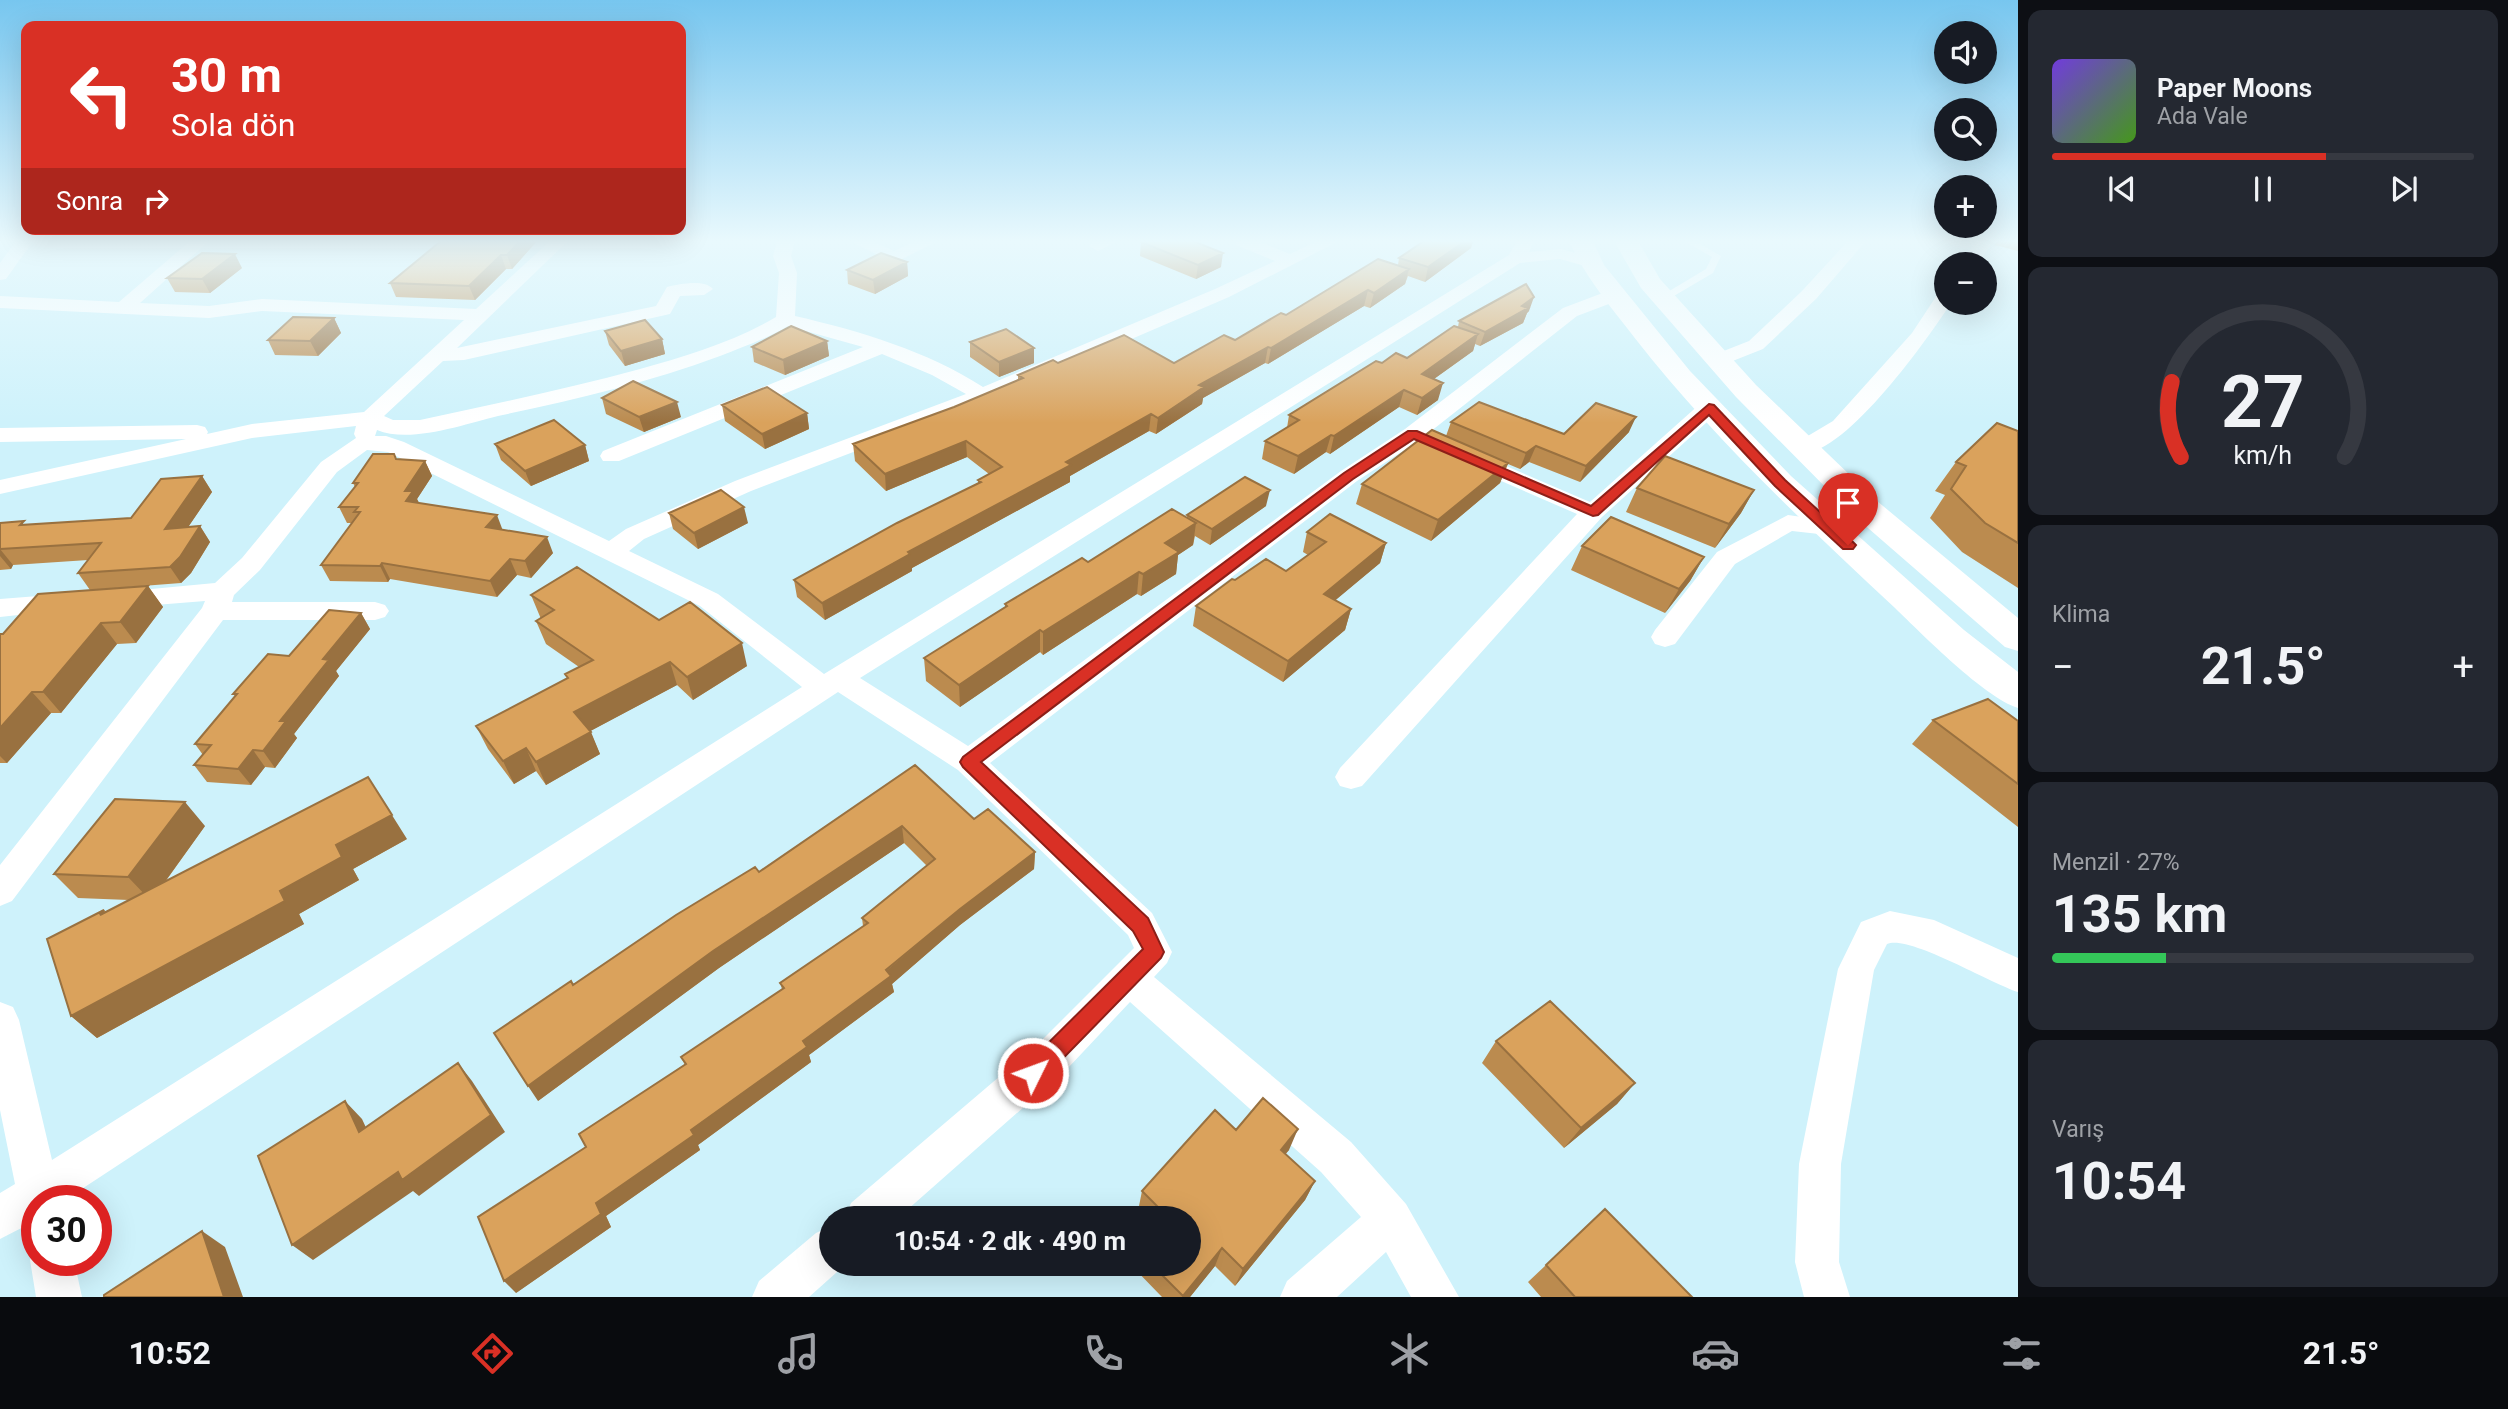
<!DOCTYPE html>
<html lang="tr">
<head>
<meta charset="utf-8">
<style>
  :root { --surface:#171b24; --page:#242831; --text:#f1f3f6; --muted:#9ea1a6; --line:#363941; --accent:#d93025 }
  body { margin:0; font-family:Roboto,sans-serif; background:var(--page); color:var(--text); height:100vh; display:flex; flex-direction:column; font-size:26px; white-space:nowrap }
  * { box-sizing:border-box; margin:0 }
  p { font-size:23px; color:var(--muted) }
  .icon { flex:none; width:38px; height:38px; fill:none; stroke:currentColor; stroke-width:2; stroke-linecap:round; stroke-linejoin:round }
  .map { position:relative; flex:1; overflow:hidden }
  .side { display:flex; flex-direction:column; gap:10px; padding:10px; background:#0d0f14; width:490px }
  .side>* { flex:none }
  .top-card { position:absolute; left:21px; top:21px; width:665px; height:214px; border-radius:14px; box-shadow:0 7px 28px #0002; background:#d93025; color:#fff; overflow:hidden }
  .tools { position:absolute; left:1934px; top:21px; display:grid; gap:14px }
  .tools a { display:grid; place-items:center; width:63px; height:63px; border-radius:50%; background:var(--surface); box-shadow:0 7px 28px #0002; font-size:35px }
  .speed { position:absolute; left:21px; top:1185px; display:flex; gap:14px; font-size:35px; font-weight:700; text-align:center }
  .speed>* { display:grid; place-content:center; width:91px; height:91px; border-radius:50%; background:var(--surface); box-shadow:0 7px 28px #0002; line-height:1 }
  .speed .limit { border:10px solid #d22; background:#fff; color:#111 }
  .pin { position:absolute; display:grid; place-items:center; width:60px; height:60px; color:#fff; margin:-72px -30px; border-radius:50% 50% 50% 0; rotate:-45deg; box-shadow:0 0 7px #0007 }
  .pin .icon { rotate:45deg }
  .me { position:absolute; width:77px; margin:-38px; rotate:48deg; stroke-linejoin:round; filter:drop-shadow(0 0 5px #0008) }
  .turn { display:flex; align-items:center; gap:24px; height:147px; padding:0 35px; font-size:32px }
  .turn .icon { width:91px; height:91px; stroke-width:2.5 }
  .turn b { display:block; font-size:49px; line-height:60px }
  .then { display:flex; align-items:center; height:66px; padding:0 35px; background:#0003; gap:14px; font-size:26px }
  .big { font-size:52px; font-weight:700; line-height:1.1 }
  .side .widget { flex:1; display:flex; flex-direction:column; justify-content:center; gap:10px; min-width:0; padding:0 24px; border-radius:14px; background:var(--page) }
  .side .dial { align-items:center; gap:0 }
  .dial svg { height:182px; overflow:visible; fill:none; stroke:var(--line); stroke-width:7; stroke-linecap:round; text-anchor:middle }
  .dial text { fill:var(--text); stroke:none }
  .song { display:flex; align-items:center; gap:21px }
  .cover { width:84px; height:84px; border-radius:10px; background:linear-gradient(135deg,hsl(260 70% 55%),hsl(100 70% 35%)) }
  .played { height:7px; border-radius:4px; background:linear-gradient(90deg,var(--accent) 65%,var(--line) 65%) }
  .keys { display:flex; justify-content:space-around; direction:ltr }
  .heat { display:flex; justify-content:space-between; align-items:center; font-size:38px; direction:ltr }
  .charge { height:10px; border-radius:5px; background:linear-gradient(90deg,#34c759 27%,var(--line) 0) }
  .trip { position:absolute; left:819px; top:1206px; width:382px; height:70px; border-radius:35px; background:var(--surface); box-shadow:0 7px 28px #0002; font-weight:700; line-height:70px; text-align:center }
  .menu { display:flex; height:112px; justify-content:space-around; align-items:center; background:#090b0e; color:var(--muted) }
  .menu .icon { width:49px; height:49px }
  .menu .on { color:var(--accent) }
  .menu b { font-size:32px; color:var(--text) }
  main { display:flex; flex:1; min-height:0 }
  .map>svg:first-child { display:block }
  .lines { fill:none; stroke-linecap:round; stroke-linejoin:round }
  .service { fill:#fff; fill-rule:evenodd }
  .minor { fill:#fff; fill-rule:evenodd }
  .trunk { fill:#fff; fill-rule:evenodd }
  .wall { fill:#bb8b4f }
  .shaded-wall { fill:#997140 }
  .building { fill:#daa25c; stroke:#997140; stroke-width:2 }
  .route { fill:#d93025; stroke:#8d1f18; stroke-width:2 }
</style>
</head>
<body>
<main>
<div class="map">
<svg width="2018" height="1297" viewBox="0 0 2018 1297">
  <rect width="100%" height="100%" fill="#cef2fb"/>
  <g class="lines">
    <path class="service" d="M1684 241H1695L1721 256 1713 273 1667 300H1661V296L1706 269 1712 257Z"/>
    <path class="minor" d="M16 241H33L6 279 0 280V263Z
      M190 241H209L140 303 209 306 262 299 476 309 550 241H568L457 348 656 306 667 287C680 284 704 279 713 289L704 295 680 296 670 314 464 360 443 361 384 416 393 420H420C494 404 567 389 640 369 686 356 734 342 776 317L779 273 773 256 777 241H795L791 256 797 273 795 316C860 331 927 351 983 387L1215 289 1275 261 1236 245 1234 241H1258L1290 254 1317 241H1339L1229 297 990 400 751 491 644 539 629 551 718 594 824 674 1509 255 1517 241H1534L1529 252 1561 249 1598 259 1601 263 1598 267 1592 268 1560 259 1520 263 860 678 968 746 1341 471 1405 429 1563 308 1608 291H1622L1624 295 1622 299 1577 316 1421 439 1357 481 990 763 1152 913 1172 952 1167 963 1154 977 1351 1142 1406 1204 1459 1297H1411L1386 1252 1337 1297H1280L1287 1281 1361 1217 1321 1172 1130 1002 1068 1068 898 1218H845L851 1203 1040 1042 1134 948 1128 935 958 770 838 692 65 1200H37V1220L0 1239V1193L15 1184 0 1110V1002L13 1007 19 1020 52 1160 802 687 700 606 388 452 367 450 337 472 260 570 234 595 232 602H375L385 605 389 611 385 617 375 620H223L12 901 0 906V865L202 608 205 601 118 608 109 605 105 599 109 593 215 583 242 558 321 462 356 438 354 434 356 426 252 438 0 494V480L186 439 0 442V428L197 425 205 427 208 432 207 434 252 424 364 412 464 320 262 311 209 318 0 308V296L119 302ZM788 326 863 347 603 451 600 456 603 461H619L882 354 932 375 966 394 735 481 626 529 609 541 404 442 386 436H375L377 430C410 444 465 424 498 416 573 400 648 383 720 356 743 347 766 339 788 326Z
      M850 241H872L894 251 916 241H938L894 263Z
      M1094 241H1118L1098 251 1089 246Z
      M1848 241H1866L1816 299 1763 349 1725 364H1711L1708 360 1711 356 1749 341 1802 291Z
      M1977 241H1994L1977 264H1959Z
      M1946 290V303H1951C1929 337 1840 464 1796 453L1793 448 1796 443 1833 421 1912 333 1939 292Z
      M1709 401 1717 403 1720 408 1717 413 1602 517 1362 786 1351 789 1340 786 1335 777 1340 768 1577 514 1462 464 1458 459 1462 454H1478L1590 502 1701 403Z
      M1788 515 1837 522 1840 527 1837 532 1828 535 1792 531 1735 564 1675 644 1665 647 1655 644 1651 637 1655 630 1717 552Z
      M64 594 73 597 77 603 73 609 0 617V599Z
      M1890 911 1934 920 2018 958V992C1990 983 1908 934 1887 944L1874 970 1841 1164 1839 1262 1850 1297H1804L1795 1262 1799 1164 1838 969 1861 922Z
      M831 1226V1264H846L809 1297H752L759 1281 816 1233Z
      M36 1244 37 1260H74L82 1297H36L30 1260Z"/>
    <path class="trunk" d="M1569 241H1593L1604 265 1690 371 1791 476 1964 630 2018 672V708C1984 697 1923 635 1895 608 1803 522 1712 437 1634 337 1610 306 1585 277 1569 241Z
      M1614 241H1638L1660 279 1756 385 1877 501 2018 618V651L2005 647 1853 515 1736 397 1641 288Z"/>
  </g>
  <path class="wall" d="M537 241 512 269H506L475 300 396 297 390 283Z
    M1141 241 1221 267 1196 279 1140 256Z
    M1424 241H1473L1471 248 1425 282 1408 276 1405 284 1370 308 1364 306 1268 364 1265 363 1203 398 1202 404 1156 434 1149 431 1070 476V482L912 568V571L825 620 797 597 794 580 978 483V480L989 474 967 457 886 491 855 461 853 444 954 407 1018 380V375L1058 363H1174L1235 340 1286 315 1398 265 1399 258Z
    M1997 241H2018V251L1995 245Z
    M907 262 908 276 875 294 848 284 847 270Z
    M242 268 210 293 175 292 167 278Z
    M1529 311 1527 313 1523 323 1480 346 1475 344 1473 351 1434 379 1438 400 1417 415 1399 407 1330 454 1326 452 1294 474 1262 459 1265 441 1287 428 1289 415 1382 363 1407 358 1458 327 1459 321Z
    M334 318 341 333 318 356 275 355 268 340Z
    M605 331 662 339 665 354 625 366 609 345Z
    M827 341 829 356 785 375 754 362 752 347Z
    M970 342 1034 348V363L999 377 970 357Z
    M602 398 681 417 644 432 606 414Z
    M722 405 807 413 809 429 765 449 725 421Z
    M1451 422 1564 434 1629 432 1580 482 1529 462 1520 469 1508 464 1500 483 1431 541 1356 504 1362 484 1446 436Z
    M2018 431V588L1962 552 1930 518 1945 495 1935 491 1956 462Z
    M495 444 585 445 589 461 531 486 501 460Z
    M396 459 425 461 432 476 417 499 419 503 503 530 553 553 531 578 517 575 497 597 390 579 388 582 330 581 321 565 352 523H347L339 507 355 487 353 483Z
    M202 476 212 492 188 527 200 526 210 542 191 573 181 583 90 590 78 573 88 560 13 565 11 569 0 570V523L27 525 131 518Z
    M1637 488 1754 490 1741 513 1715 548 1626 512Z
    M1266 506 1210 545 1195 536 1193 545 1178 555 1176 574 1141 596 1137 594 1043 655 1040 652 960 707 926 681 924 658 1005 607V604L1088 562 1187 518V515Z
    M669 513 748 523 698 549 673 529Z
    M1307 532 1386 543 1380 563 1335 600 1351 609 1345 630 1283 682 1193 626 1196 606 1235 580 1286 571 1308 555 1303 552Z
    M1582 546 1704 557 1690 581 1665 613 1571 570Z
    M148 586 163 607 136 643 117 644 61 713H51L7 763H0V634Z
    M531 595 659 620 747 666 693 700 677 685 590 731 600 754 546 785 536 771 514 784 488 749 476 726 567 679 565 674 579 667 546 644 536 621 541 619Z
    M361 613 370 629 336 671 339 676 294 734 297 738 275 768 265 767 251 785 207 782 194 765 203 755 195 744 235 696 233 694 289 656Z
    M1933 720 2018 721V827L1912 744Z
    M915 765 974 819 1035 852 1034 869 960 925 892 984 894 992 809 1055 811 1062 698 1145 700 1150 606 1216 611 1227 516 1293 586 1147 685 1065 681 1057 782 989 780 983 863 926 862 918 927 866 904 843 719 968 538 1101 573 985 759 872Z
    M205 826 165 882 407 839 353 869 359 880 299 914 304 924 97 1038 71 1016 104 910 106 912 129 900 78 898 54 874Z
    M1496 1041 1635 1083 1617 1104 1564 1148 1482 1063Z
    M1236 1130 1289 1150 1285 1154 1315 1181 1305 1200 1235 1286 1215 1266 1190 1297H1162L1130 1264H1188V1218H1145L1138 1211 1142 1191Z
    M1546 1265 1692 1297H1541L1528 1282Z"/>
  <path class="shaded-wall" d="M520 241H537L512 269 507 255Z
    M1465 241H1473L1471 248 1425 282 1428 267Z
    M1223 253 1221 267 1196 279 1198 265Z
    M235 254 242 268 210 293 202 279Z
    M501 255 506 269 475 300 469 286Z
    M907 262 908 276 875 294 873 280Z
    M1409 269 1405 284 1370 308 1374 293Z
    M1368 290 1364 306 1268 364 1271 348Z
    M1534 297 1529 311 1527 313 1523 323 1480 346 1485 332Z
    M334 318 341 333 318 356 310 341Z
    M1478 334 1473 351 1417 391 1422 374Z
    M662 339 665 354 625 366 621 351Z
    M827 341 829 356 785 375 783 360Z
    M1268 347 1265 363 1203 398 1202 404 1156 434 1158 418 1199 385Z
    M1034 348V363L999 377V362Z
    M1443 383 1438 400 1417 415 1422 398Z
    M1404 390 1399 407 1330 454 1334 436Z
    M677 402 681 417 644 432 639 417Z
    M807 413 809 429 765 449 762 434Z
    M1151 414 1149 431 1070 476V482L912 568V571L825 620 822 603 908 552Z
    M1636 417 1629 432 1580 482 1586 466Z
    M1331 435 1326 452 1294 474 1298 456Z
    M966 441 967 457 886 491 885 474Z
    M585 445 589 461 531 486 525 471Z
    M1536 446 1529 462 1520 469 1526 453Z
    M425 461 432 476 417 499 421 507 406 501 405 491Z
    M1508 463 1500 483 1431 541 1438 520Z
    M202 476 212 492 176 545 165 529Z
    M1270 490 1266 506 1210 545 1212 529Z
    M1754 490 1741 513 1715 548 1729 524Z
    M744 507 748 523 698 549 694 533Z
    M497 515 503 531 486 527Z
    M1196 523 1193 545 1178 555 1176 574 1141 596 1143 574 1165 543Z
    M200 526 210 542 191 573 181 583 170 567Z
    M547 537 553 553 531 578 525 561Z
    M1386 543 1380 563 1319 614 1324 594Z
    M0 549 13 565 11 569 0 556Z
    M1704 557 1690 581 1665 613 1679 589Z
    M510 559 517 575 497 597 490 581Z
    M382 563 390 579 388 582 380 566Z
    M1139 572 1137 594 1043 655V632Z
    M148 586 163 607 136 643 120 622Z
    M1351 609 1345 630 1283 682 1288 661Z
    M361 613 370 629 336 671 339 676 294 734 297 738 275 768 263 751 280 721 323 659Z
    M101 623 117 644 61 713 43 692Z
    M1040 630V652L960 707 959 685Z
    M742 643 747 666 693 700 687 677Z
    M670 662 677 685 583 735 574 712Z
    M32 692 51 713 7 763 0 756V728Z
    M591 732 600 754 546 785 536 762Z
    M526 748 536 771 514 784 503 761Z
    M253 750 265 767 251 785 238 769Z
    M368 777 407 839 353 869 359 880 299 914 304 924 97 1038 71 1016 280 891 336 845Z
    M185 802 205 826 151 901 128 877Z
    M902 826 904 843 719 968 538 1101 528 1086 713 951Z
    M1035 852 1034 869 960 925 892 984 894 992 809 1055 811 1062 698 1145 700 1150 606 1216 611 1227 516 1293 504 1281 596 1203 691 1130 803 1041 960 909Z
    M458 1063 472 1081 505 1132 419 1196 413 1191 313 1260 292 1245Z
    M1635 1083 1617 1104 1564 1148 1581 1128Z
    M345 1101 362 1119 376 1149 359 1132Z
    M1298 1129 1289 1150 1273 1169 1281 1150Z
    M1315 1181 1305 1200 1235 1286 1243 1269Z
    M202 1231 225 1247 243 1297H224Z
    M1222 1248 1215 1266 1190 1297H1182Z"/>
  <path class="building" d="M441 241H520L507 255H501L469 286 390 283Z
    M1141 241H1193L1223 253 1198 265 1141 242Z
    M1424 241H1465L1428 267 1399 258Z
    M202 253 235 254 202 279 167 278Z
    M881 253 907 262 873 280 847 270Z
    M1378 259 1409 269 1374 293 1368 290 1271 348 1268 347 1199 385 1204 387 1158 418 1151 414 1066 462 1071 465 908 552 910 554 822 603 794 580 897 523 981 482 978 480 1002 467 966 441 885 474 853 444 954 407 1023 378 1018 375 1053 360 1058 363 1124 335 1174 363 1224 335 1235 340 1281 313 1286 315Z
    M1526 284 1534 297 1522 306 1528 308 1485 332 1459 321Z
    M293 317 334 318 310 341 268 340Z
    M645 320 662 339 621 351 605 331Z
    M791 326 827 341 783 360 752 347Z
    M1454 326 1478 334 1422 374 1443 383 1422 398 1404 390 1334 436 1331 435 1298 456 1265 441 1299 420 1289 415 1376 361 1382 363 1396 353 1407 358Z
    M1006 329 1034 348 999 362 970 342Z
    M633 381 677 402 639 417 602 398Z
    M767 387 807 413 762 434 722 405Z
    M1479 402 1564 434 1596 403 1636 417 1586 466 1536 446 1526 453 1451 422Z
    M554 420 585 445 525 471 495 444Z
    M1997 423 2018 431V543L1985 523 1951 489 1966 466 1956 462Z
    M1432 430 1508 463 1438 520 1362 484Z
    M373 454H394L396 459 425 461 405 491H413L406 501 497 515 486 527 547 537 525 561 510 559 490 581 382 563 380 566 321 565 360 512H354L358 507H339L358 483H353Z
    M1665 456 1754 490 1729 524 1637 488Z
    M202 476 165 529 200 526 180 557 170 567 78 573 101 543 0 549V523L24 521 20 525 131 518 161 479Z
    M1245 477 1270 490 1212 529 1187 515Z
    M721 490 744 507 694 533 669 513Z
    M1172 509 1196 523 1165 543 1179 552 1143 574 1139 572 1043 632 1040 630 959 685 924 658 1007 606 1005 604 1082 558 1088 562Z
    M1330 514 1386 543 1324 594 1351 609 1288 661 1196 606 1232 579 1235 580 1266 559 1286 571 1326 542 1307 532Z
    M1611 517 1704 557 1679 589 1582 546Z
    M577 567 659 620 690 602 742 643 687 677 670 662 574 712 591 732 536 762 526 748 503 761 476 726 568 678 565 674 593 660 536 621 554 610 531 595Z
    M148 586 120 622 101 623 43 692H32L0 728V634H3L38 594Z
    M329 610 361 613 323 659 329 660 280 721H286L263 751 253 750 238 769 194 765 211 745 195 744 237 694H233L268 654 289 656Z
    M1988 699 2018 721V784L1933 720Z
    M915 765 974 819 988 809 1035 852 960 909 886 970 891 976 803 1041 807 1047 691 1130 694 1135 596 1203 601 1214 504 1281 478 1217 586 1147 579 1134 686 1064 681 1057 784 988 780 983 868 923 862 918 935 859 902 826 713 951 528 1086 494 1033 571 981 573 985 676 915 755 867 759 872Z
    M368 777 392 815 336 845 342 857 280 891 285 901 71 1016 47 939 104 910 100 915Z
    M115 799 185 802 128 877 54 874Z
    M1550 1001 1635 1083 1581 1128 1496 1041Z
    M458 1063 491 1115 402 1180 398 1172 292 1245 258 1156 345 1101 359 1132Z
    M1263 1098 1298 1129 1281 1150 1315 1181 1243 1269 1222 1248 1183 1296 1151 1264H1188V1218H1148L1158 1207 1142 1191 1215 1110 1236 1130Z
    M1605 1209 1692 1297H1575L1546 1265Z
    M202 1231 224 1297H104V1295Z"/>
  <linearGradient id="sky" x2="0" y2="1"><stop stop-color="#77c6ef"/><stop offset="0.57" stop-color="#e9f9fd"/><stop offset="1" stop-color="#e9f9fd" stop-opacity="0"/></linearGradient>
  <rect width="2018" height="423" fill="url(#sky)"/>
  <path class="route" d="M1709 404 1714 405 1785 480 1853 542 1856 545 1853 549H1843L1775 486 1709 415 1598 515 1593 516 1414 439 1353 479 981 762 1148 918 1164 952 1161 958 1041 1081 1033 1084 1025 1081 1022 1073 1025 1066 1143 949 1133 931 963 767 960 762 963 757 1344 473 1408 431H1417L1591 506Z"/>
</svg>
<div class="tools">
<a><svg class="icon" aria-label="sound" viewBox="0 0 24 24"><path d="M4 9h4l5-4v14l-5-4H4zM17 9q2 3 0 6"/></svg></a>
<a><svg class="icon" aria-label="search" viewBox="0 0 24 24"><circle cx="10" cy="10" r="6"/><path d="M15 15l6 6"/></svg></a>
<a>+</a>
<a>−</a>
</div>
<div class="speed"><div class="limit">30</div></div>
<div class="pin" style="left:1848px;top:545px;background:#d93025"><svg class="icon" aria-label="arrive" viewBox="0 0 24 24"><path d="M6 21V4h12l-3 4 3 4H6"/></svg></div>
<svg class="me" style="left:1033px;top:1073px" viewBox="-20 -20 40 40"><circle r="17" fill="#d93025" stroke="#fff" stroke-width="3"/><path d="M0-11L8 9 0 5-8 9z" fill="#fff"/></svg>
<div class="trip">10:54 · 2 dk · 490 m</div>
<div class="top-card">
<div class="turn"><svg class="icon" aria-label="left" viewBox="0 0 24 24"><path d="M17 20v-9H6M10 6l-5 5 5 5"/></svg><div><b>30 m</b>Sola dön</div></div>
<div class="then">Sonra<svg class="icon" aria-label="right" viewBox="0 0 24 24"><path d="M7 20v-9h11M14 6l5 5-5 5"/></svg></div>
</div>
</div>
<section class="side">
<div class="widget">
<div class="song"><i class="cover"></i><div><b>Paper Moons</b><p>Ada Vale</p></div></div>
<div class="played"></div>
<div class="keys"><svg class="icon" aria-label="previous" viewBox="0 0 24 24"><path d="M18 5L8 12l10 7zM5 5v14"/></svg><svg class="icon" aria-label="pause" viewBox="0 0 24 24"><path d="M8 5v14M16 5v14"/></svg><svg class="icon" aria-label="next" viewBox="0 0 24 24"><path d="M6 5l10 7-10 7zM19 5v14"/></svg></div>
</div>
<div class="widget dial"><svg viewBox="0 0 100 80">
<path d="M14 69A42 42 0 1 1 86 69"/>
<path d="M14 69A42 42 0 0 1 10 36" stroke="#d93025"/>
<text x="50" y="56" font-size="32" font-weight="700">27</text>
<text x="50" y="72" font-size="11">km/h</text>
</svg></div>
<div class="widget"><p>Klima</p>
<div class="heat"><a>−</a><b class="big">21.5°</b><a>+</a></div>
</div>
<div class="widget"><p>Menzil · 27%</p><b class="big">135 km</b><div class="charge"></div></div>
<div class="widget"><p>Varış</p><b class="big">10:54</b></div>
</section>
</main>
<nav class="menu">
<b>10:52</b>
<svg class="icon on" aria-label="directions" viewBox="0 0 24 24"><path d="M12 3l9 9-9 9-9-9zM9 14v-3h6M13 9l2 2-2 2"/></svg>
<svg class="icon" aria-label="music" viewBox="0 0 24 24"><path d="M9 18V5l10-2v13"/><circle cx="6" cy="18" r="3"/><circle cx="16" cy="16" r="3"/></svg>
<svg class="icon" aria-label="phone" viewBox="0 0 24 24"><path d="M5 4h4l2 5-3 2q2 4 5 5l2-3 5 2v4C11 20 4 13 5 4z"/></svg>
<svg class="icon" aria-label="climate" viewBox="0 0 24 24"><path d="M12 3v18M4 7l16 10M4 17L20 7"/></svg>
<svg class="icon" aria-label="car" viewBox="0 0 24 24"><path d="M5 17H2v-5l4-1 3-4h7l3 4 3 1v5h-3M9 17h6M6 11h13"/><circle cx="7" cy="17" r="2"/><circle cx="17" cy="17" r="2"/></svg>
<svg class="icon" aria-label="filters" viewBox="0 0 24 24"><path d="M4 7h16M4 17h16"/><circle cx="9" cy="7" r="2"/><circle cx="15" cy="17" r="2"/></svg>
<b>21.5°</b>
</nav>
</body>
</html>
